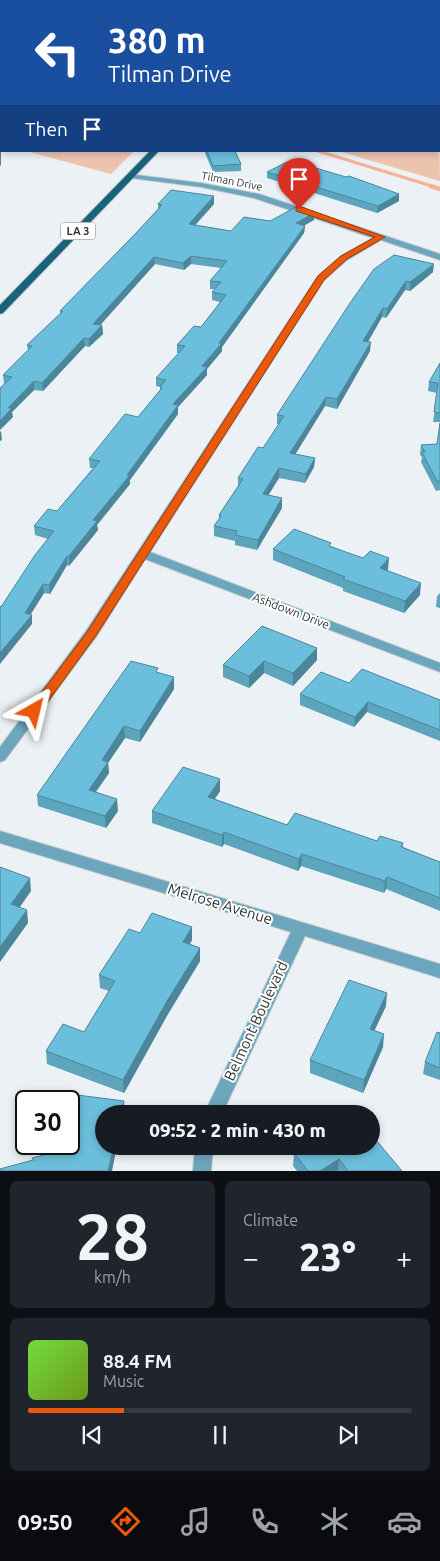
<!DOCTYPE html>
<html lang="en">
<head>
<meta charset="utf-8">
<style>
  :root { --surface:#171b24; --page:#20242c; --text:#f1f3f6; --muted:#9ea1a6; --line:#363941; --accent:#ea580c }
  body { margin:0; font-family:Ubuntu,sans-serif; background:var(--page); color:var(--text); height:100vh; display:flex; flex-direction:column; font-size:19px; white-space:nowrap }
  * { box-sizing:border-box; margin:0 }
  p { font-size:16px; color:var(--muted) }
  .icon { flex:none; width:28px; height:28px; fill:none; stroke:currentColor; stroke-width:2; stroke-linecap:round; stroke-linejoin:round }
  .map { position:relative; height:1171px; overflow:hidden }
  .side { display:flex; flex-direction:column; gap:10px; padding:10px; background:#0d0f14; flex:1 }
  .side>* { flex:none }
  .banner { position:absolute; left:0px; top:0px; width:440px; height:152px; box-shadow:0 2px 8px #0003; background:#1a4fa0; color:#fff; overflow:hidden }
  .speed { position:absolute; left:15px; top:1090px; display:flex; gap:10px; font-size:25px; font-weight:700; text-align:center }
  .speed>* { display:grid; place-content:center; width:65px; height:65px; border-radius:50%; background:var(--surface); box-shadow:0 2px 8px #0003; line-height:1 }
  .speed .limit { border:2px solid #111; border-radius:8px; background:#fff; color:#111 }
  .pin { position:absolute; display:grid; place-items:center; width:42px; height:42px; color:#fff; margin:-51px -21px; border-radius:50% 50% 50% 0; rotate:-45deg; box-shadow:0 0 5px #0007 }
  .pin .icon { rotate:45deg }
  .me { position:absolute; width:55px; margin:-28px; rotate:37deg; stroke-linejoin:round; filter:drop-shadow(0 0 4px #0008) }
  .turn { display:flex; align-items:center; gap:18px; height:105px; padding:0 25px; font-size:22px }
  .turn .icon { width:65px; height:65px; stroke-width:2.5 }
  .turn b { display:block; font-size:35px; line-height:42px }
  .then { display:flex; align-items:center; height:48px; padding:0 25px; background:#0003; gap:10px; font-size:19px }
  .big { font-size:38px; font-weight:800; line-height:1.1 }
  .side .tile { flex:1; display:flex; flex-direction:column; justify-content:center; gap:8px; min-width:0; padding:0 18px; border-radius:8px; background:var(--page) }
  .side .dial { align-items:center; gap:0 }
  .dial b { font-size:65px; line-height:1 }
  .song { display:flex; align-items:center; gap:15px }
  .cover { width:60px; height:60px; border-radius:8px; background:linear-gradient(135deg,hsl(100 70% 55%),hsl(80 70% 35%)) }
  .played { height:5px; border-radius:2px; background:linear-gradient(90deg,var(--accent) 25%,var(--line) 25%) }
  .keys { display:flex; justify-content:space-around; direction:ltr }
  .heat { display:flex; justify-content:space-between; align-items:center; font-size:28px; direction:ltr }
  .side .tiles { flex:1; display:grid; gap:10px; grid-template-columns:1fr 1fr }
  .tile:last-child { grid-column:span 2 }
  .trip { position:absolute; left:95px; top:1105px; width:285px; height:50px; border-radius:25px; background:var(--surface); box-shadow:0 2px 8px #0003; font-weight:800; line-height:50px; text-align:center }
  .menu { display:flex; height:80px; justify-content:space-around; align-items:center; background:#090b0e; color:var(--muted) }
  .menu .icon { width:35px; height:35px }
  .menu .on { color:var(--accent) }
  .menu b { font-size:22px; color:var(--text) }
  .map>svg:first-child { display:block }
  .green { fill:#eec3ae }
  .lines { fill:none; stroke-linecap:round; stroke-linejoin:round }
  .stream-far1 { stroke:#f6b291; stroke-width:3 }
  .stream { stroke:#f6b291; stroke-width:4.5 }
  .service-casing { stroke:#c6cbce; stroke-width:2 }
  .minor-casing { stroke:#c6cbce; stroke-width:2 }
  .primary-casing { stroke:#c6cbce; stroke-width:2 }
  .service { fill:#6ca6bc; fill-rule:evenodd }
  .minor { fill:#6ca6bc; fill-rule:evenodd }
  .primary { fill:#196279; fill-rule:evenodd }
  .wall { fill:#5da4bd }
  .shaded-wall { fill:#4c869a }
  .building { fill:#6cbfdc; stroke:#4c869a }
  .route { fill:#ea580c; stroke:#983908 }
  .labels { text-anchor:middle; stroke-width:4; stroke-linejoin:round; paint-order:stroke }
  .far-street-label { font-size:11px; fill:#313435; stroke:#fff }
  .shield { fill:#fff; stroke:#6f7172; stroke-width:1 }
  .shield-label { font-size:11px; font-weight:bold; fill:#313435 }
  .street-label { font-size:12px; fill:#313435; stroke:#fff }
  .near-street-label { font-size:15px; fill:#313435; stroke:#fff }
</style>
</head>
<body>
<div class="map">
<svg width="440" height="1171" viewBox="0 0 440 1171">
  <rect width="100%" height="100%" fill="#ebf1f4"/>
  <path class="green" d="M0 0H286L1 1V144Z
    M317 0H440V65L439 1H316Z
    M439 118 440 181 338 151H439Z
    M26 151H134L111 174Z"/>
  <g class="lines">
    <path class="stream-far1" d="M318 151 435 187"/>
    <path class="stream" d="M431 186 440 189"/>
    <defs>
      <path id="service" d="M439 110H440V114H439Z"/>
      <path id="minor" d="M256 0H273L274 1H257Z
        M128 174 201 183 259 194 440 254V260L381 240 347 260 324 280 150 552 440 663V672L145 559 96 637 5 760 0 762V747L86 631 318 276 341 256 373 238 254 198 201 187 131 178 127 176Z
        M0 831 440 964V978L305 936 222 1114H204L291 932 0 843Z
        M195 1146H213L211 1171H193Z"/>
      <path id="primary" d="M150 151H159L3 313 0 314V305Z"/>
    </defs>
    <use href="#service" class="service-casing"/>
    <use href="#minor" class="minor-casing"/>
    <use href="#primary" class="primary-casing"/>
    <use href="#service" class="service"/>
    <use href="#minor" class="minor"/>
    <use href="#primary" class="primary"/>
  </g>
  <path class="wall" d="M205 151H235L241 164V171L213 172 205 153Z
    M267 172 399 194V201L377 213 267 178Z
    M214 196V204L195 225 231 231 270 221 314 213V220L305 225 304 233 222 347V351L207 369V375L178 407V414L130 480V484L97 525 98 530 69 566 67 565 50 594 44 593 30 615H32V624L1 607 48 539 35 535 34 526 57 511 93 468H90L89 459 138 417 160 390V387L156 386V378L179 353H177V345L201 327 220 302 212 300V292L215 289H210V281L221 268 191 264 184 270 155 264 100 325H102L103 334 89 347 85 346 43 391 34 390 12 412 13 417 4 384 3 375 28 350 27 345 60 314V311L136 233 158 209V204Z
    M374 269 433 272 410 291 405 290 386 318 382 317 368 342 370 351 337 409 325 406 295 454 315 458 314 467 305 483 279 478 268 495 282 498V508L257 550 235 545V541L214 536V526L219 519V515L238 486V478L263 448 279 425 277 424V415Z
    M440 363V422H433L437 393 428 391 429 382Z
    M440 423V490L436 491 421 462 422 457 420 455 421 445 437 444Z
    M331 546 388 570 387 571 420 595 404 613 343 591V588L273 560V549Z
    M440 593V608L436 607 437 596Z
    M262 626 317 660 293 686 264 673 249 688 223 677V665Z
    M158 673 174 689 140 742 125 738 108 763 109 773 96 792 118 811 106 828 38 806 37 795Z
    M349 683 440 700V741L367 712 354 727 300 705V694Z
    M220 791 215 799 287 825 377 841 403 843V847L440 862V911L386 889 384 893 301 866 298 871 224 844 222 847 152 823V811Z
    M192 927V940L190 944 200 948V961L168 1014 124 1093 47 1064 46 1051 84 1032 109 991 100 988 99 975 140 933Z
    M386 1006 374 1031 383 1047 363 1093 310 1073V1060Z
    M440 1033V1080L423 1074 425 1062Z
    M305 1146 402 1171H297L293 1166 294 1153Z"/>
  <path class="shaded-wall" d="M439 86H440V99H439Z
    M0 150H1V165L0 166Z
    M399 194V201L377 213 378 206Z
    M214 196V204L189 232V224Z
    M314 213V220L296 230V223Z
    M305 226 304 233 222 347V351L207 369V375L178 407V414L130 480V484L97 525 98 530 69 566V556L93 520 127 475 173 404 202 366Z
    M191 256V264L184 270 183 263Z
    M154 257 155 264 94 332 93 324Z
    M434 264 433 272 410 291V282Z
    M406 281 405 290 386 318 387 309Z
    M383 308 382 317 363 350V341Z
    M102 325 103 334 89 347V339Z
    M84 338 85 346 43 391 42 383Z
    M371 342 370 351 337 409V399Z
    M34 381V390L12 412 13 417 0 430V421L8 408Z
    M326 397 325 406 290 463V453Z
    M1 431 2 440 0 441V432Z
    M315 458 314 467 305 483 306 474Z
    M279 468V478L263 504V494Z
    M282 498V508L257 550 258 540Z
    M67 556V565L50 594 49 585Z
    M389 558 388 570 379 580 380 568Z
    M421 583 420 595 404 613 405 601Z
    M43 584 44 593 26 622 32 615V624L0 664V653Z
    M317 648V660L293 686V673Z
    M264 661V673L249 688V676Z
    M174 677V689L140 742V731Z
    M368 702 367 712 354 727 355 717Z
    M124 726 125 738 108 763 109 773 89 801V790L102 760Z
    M220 779V791L208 809V797Z
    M117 799 118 811 106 828 105 816Z
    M224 832V844L222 847V835Z
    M302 854 301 866 298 871 299 859Z
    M387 877 386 889 384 893 385 881Z
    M30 878 31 891 13 917 11 904Z
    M27 910 28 923 0 962V947Z
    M192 927V940L184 954 183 942Z
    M200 948V961L168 1014 124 1093 123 1080 167 1001Z
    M387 993 386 1006 369 1042 370 1029Z
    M384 1034 383 1047 363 1093 364 1080Z
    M124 1101 125 1113 121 1114Z
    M114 1146H117L112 1171H108Z
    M339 1159 338 1171H320Z"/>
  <path class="building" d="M439 62H440V86H439Z
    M207 151H235L241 164 213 166Z
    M287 162 299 166 302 164 346 177 349 176 399 194 378 206 267 172Z
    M171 190 214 196 189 224 231 231 244 217 270 221 296 207 314 213 296 223 305 226 219 343H222L202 366 207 367 173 404 178 405 127 475H130L93 520 97 521 69 556H67L49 585 43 584 25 613 32 615 0 653V606L1 607 35 555 54 531 34 526 48 509 57 511 100 461 89 459 125 414 138 417 162 388 160 387 166 380 156 378 185 346 177 345 194 326 201 327 226 295 212 292 221 282 210 281 227 261 191 256 183 263 154 257 93 324 102 325 89 339 84 338 42 383 34 381 8 408H12L0 421V388L12 377 3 375 32 346 27 345 63 311H60L136 233 162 205 158 204Z
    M394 255 434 264 410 282 406 281 387 309 383 308 363 341 371 342 337 399 326 397 290 453 315 458 306 474 279 468 263 494 282 498 258 540 235 535 237 531 214 526 221 516 219 515 243 479 238 478 258 447 263 448 284 416 277 415 350 303 374 269Z
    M440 363V413L434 412 438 383 429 382Z
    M440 423V481H437L422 452H425L421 445 437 444Z
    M294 529 331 543 329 546 363 558 370 551 389 558 380 568 421 583 405 601 343 579 345 577 273 549Z
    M262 626 317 648 293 673 264 661 249 676 223 665Z
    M131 661 158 668 156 672 174 677 140 731 124 726 102 760 108 762 89 790 117 799 105 816 37 795Z
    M362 669 440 700V730L368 702 355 717 300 694 321 672 349 683Z
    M183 767 220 779 208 797 287 825 295 813 377 841 380 836 403 843 401 847 440 862V898L387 877 385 881 302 854 299 859 224 832 222 835 152 811Z
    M0 867 30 878 11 904 27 910 0 947Z
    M152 913 192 927 183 942 200 948 167 1001 123 1080 46 1051 63 1024 84 1032 115 981 99 975 129 929 140 933Z
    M349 980 387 993 370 1029 384 1034 364 1080 310 1060Z
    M437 1032 440 1033V1068L425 1062Z
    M62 1093 124 1101 121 1114H104V1146H114L108 1171H0V1169L33 1160 32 1158 47 1154 50 1144H69V1101H60Z
    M371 1134 402 1171H348L339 1159 320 1171H308L294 1153 305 1146H371Z"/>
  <path class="route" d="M296 207H302L385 237 347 259 324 280 97 634 39 714H30L28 711 30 708 87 632 318 276 341 256 375 237 296 211Z"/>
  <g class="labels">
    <g class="far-street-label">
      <text transform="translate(232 181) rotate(11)" y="4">Tilman Drive</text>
    </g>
    <rect class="shield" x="60.5" y="222.5" width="35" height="17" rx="4"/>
    <g class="shield-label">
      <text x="78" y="235">LA 3</text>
    </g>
    <g class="street-label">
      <text transform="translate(291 611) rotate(21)" y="4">Ashdown Drive</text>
    </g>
    <g class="near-street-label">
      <text transform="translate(220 904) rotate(17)" y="5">Melrose Avenue</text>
      <text transform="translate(256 1021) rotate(-65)" y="5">Belmont Boulevard</text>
    </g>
  </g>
</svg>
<div class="speed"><div class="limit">30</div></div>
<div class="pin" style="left:299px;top:209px;background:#d93025"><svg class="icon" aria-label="arrive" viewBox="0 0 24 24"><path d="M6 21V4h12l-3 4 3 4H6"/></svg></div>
<svg class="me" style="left:34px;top:711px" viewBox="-20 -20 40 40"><path d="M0-17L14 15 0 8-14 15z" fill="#ea580c" stroke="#fff" stroke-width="4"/></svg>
<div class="trip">09:52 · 2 min · 430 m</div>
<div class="banner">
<div class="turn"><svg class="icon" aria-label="left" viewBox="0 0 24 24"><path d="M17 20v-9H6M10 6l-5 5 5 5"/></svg><div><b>380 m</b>Tilman Drive</div></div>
<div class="then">Then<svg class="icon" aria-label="arrive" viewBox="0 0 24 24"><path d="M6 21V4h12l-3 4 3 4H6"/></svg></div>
</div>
</div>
<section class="side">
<div class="tiles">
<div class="tile dial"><b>28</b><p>km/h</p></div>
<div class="tile"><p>Climate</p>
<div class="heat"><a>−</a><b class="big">23°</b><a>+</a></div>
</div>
<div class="tile">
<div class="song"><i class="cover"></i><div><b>88.4 FM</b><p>Music</p></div></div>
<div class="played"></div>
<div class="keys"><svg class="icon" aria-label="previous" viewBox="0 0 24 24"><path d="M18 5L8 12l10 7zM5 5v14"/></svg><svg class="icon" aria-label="pause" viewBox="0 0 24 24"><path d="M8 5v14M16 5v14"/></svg><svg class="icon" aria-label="next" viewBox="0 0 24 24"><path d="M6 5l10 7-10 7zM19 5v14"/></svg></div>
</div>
</div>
</section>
<nav class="menu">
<b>09:50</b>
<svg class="icon on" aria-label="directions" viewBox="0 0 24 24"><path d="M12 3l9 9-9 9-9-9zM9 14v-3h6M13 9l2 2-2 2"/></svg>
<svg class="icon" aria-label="music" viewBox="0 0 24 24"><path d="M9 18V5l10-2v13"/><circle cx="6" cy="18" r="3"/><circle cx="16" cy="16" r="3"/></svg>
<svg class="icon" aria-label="phone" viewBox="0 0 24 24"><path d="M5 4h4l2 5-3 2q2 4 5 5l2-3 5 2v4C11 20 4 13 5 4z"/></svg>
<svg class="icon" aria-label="climate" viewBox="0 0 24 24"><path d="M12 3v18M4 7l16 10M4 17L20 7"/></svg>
<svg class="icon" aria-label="car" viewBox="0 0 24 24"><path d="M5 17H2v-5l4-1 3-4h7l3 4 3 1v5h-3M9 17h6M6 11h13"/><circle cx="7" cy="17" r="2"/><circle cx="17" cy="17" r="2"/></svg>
</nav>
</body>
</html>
